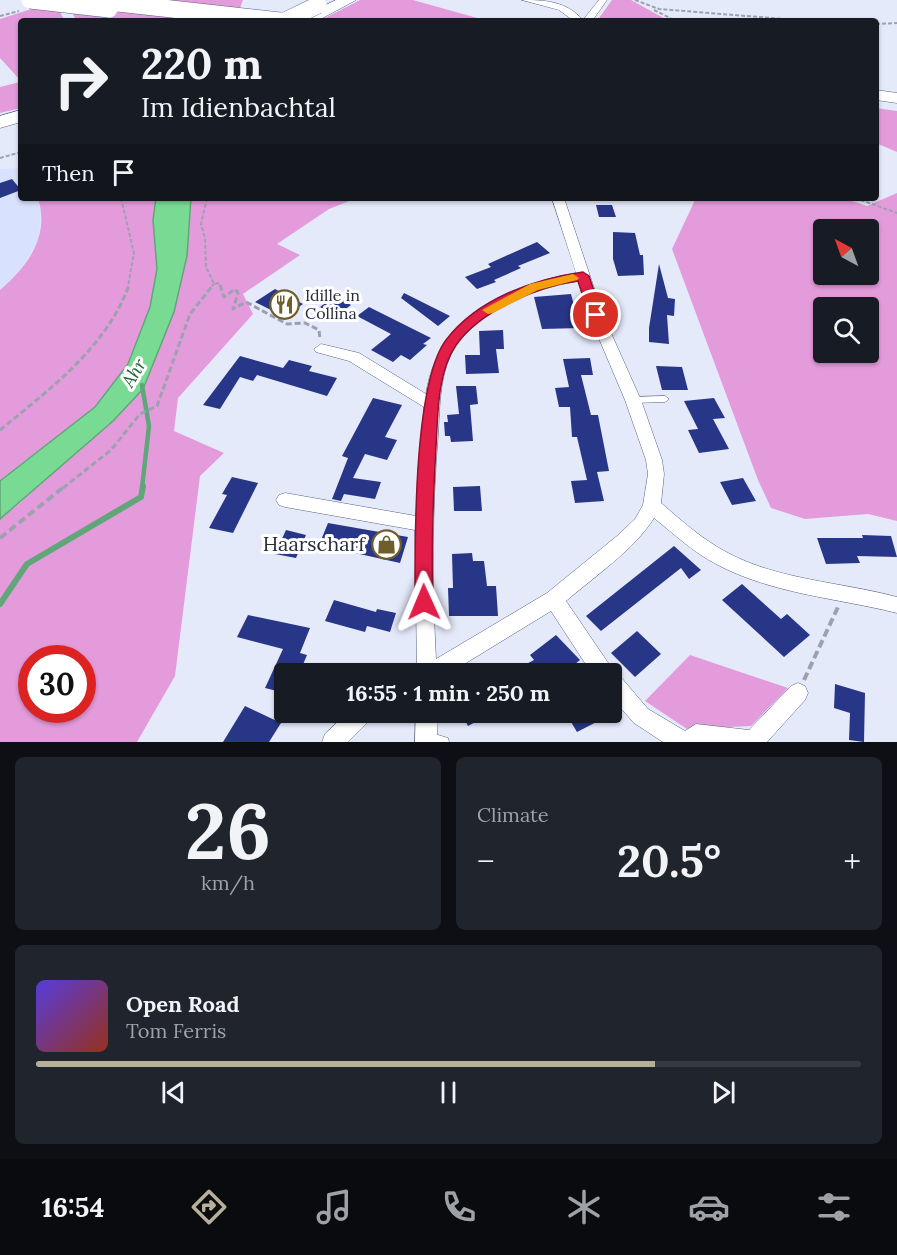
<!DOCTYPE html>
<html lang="en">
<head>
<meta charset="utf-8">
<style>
  :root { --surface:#171b24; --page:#20242c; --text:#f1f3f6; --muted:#9ea1a6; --line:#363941; --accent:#b6b09b }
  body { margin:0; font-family:Lora,serif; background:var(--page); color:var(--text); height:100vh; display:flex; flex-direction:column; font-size:22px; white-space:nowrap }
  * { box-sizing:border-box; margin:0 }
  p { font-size:20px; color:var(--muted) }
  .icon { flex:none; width:33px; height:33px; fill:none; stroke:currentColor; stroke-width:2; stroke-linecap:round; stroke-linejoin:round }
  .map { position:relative; height:742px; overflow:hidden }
  .details { display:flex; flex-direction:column; gap:15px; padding:15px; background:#0d0f14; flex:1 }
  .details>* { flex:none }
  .top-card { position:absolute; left:18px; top:18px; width:861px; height:183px; border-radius:6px; box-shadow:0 2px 4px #0004; background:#171b24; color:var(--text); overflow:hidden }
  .needle { width:39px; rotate:319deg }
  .buttons { position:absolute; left:813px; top:219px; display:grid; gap:12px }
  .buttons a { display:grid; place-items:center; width:66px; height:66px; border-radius:6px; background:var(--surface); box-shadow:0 2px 4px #0004; font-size:30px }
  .speed { position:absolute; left:18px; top:645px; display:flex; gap:12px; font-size:30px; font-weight:700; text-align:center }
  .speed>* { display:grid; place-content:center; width:78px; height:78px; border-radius:50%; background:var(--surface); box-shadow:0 2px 4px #0004; line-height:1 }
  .speed .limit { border:9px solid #d22; background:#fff; color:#111 }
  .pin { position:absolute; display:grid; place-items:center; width:51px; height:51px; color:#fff; margin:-26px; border:3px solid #fff; border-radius:50%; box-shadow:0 2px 6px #0007 }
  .me { position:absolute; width:66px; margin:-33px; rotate:359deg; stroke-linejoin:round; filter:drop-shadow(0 0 4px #0008) }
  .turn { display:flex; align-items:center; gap:21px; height:126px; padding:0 24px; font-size:27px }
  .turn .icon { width:78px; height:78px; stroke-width:2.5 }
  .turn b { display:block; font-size:42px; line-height:51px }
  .then { display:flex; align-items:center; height:57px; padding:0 24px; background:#0003; gap:12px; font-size:22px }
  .big { font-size:45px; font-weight:700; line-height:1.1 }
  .details .card { flex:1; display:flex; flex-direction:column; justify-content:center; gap:9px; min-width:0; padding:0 21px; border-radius:9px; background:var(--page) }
  .details .dial { align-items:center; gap:0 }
  .dial b { font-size:78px; line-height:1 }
  .song { display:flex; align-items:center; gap:18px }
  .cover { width:72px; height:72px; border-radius:9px; background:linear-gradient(135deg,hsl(250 70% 55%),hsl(10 70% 35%)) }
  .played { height:6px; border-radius:3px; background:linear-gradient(90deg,var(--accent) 75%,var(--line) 75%) }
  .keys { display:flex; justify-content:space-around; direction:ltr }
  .heat { display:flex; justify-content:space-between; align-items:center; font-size:33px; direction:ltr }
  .details .tiles { flex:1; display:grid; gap:15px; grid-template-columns:1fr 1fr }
  .card:last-child { grid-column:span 2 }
  .trip { position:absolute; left:274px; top:663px; width:348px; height:60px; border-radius:6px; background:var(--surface); box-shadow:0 2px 4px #0004; font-weight:700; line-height:60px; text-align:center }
  .tab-bar { display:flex; height:96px; justify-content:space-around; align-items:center; background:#090b0e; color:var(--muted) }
  .tab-bar .icon { width:42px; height:42px }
  .tab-bar .current { color:var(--accent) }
  .tab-bar b { font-size:27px; color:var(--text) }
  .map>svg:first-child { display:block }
  .built { fill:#d8e1fe }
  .green { fill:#e49bdb; fill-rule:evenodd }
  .water { fill:#79db93; stroke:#60a679; stroke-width:1.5 }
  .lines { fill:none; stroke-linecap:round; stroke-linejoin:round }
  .stream-far1 { stroke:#60a679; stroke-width:4.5 }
  .stream { stroke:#60a679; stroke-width:6 }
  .building { fill:#283688 }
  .lane-casing { stroke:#576285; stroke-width:1 }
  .street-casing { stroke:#576285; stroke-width:1 }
  .highway-casing { stroke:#576285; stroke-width:1 }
  .path-far2 { stroke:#9ca1b1; stroke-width:2; stroke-dasharray:4 2; stroke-linecap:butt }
  .path-far1 { stroke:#9ca1b1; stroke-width:3; stroke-dasharray:6 3; stroke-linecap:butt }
  .path { stroke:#9ca1b1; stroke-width:4; stroke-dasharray:8 4; stroke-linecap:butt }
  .lane { fill:#fff; fill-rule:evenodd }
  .street { fill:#fff; fill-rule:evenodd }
  .highway { fill:#fff; fill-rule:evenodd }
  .highway-bridge-casing { stroke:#576285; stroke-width:18; stroke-linecap:butt }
  .highway-bridge { stroke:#fff; stroke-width:17 }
  .route { fill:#e11d48; stroke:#92132f; stroke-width:1.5 }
  .slow { fill:#f59e0b }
  .labels { text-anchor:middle; stroke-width:6; stroke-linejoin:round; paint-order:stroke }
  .poi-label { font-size:16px; fill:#272c3b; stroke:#fff; text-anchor:start }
  .water-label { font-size:18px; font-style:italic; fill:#226638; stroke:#fff }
  .near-poi-label { font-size:20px; fill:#272c3b; stroke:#fff; text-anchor:end }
</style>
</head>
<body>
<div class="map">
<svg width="897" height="742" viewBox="0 0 897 742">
  <rect width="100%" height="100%" fill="#e5eafb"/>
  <path class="built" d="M21 168V198H38L41 209 39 240 16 276 0 290V169Z"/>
  <path class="green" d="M60 0 61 14 65 21H21V81L0 58V19Z
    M86 0H243L235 21H77L70 10Z
    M360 0H413L488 21H319Z
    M612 0H631L669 21H597Z
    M20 82 21 108 0 113V87Z
    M876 108 897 111V152L876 143Z
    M897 193V521L868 514 805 519 771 508 758 480 672 249 696 198H843L867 206ZM824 230H868V274H824ZM824 308H868V352H824Z
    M38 198H156L153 220 157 269 150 307 128 364 95 407 0 480V290C28 266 50 236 38 198Z
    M191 198H357L329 209 277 244 300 255 243 294 253 314 178 398 174 431 224 453 200 476 175 676 137 742H0V519L20 503 143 389 174 312ZM32 658H82V710H32Z
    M690 655 788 688 751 726 687 729 645 701Z"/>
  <path class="water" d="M156 198H191L187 256 174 312 143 389 113 421 0 519V481L95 407 128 364 150 307 157 269 153 220Z"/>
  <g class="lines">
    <path class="stream-far1" d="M142 385 149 426 142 488"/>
    <path class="stream" d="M0 604 27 564 141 497 143 486"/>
  </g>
  <path class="building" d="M12 179 21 190 0 198V183Z
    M596 205H612L616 217H599Z
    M613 232 635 233 640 255H643L644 275 618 276 613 259Z
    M537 242 550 253 518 266 521 268 494 280 496 282 477 289 465 277 491 267 488 264Z
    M659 264 668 298 675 299 674 316 667 315 669 344 649 342V328Z
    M275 289 303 304 285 317 255 302Z
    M404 293 450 316 438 326 401 298Z
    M571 294 580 328 542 329 534 297Z
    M335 296 351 305 336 316 320 307Z
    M369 307 431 338 423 344 427 345 410 360 401 355 393 362 371 350 391 334 357 316Z
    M503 330 504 349H496L499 373 466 374 465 355H480L479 331Z
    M240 356 283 368 289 360 312 366 309 371 337 378 327 396 257 375 253 381 240 377 220 409 203 405Z
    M590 358 593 375H581L591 415H598L609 471 597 472 604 501 575 503 571 481 587 480 577 437H572L570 407H559L555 388 569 387 563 359Z
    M656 366 682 367 688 390H662Z
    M456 386H476L478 404 470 405 473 441 451 442 450 436H445L444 422H448L447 415 459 414Z
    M373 398 402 405 385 437 397 440 387 460 365 454 353 478 381 482 375 499 344 494 341 501 332 499 348 458 342 456Z
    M714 398 725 418 713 419 729 449 699 453 688 430 698 429 684 401Z
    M232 477 258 483 233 533 209 528 227 495 222 494Z
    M743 478 756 501 732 505 720 482Z
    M480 486 482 511H454L453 487Z
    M328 523 408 537 400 563 319 545Z
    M286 530 306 535 296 558 275 554Z
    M862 535 891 536 897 557 857 556 860 563 826 564 817 538H863Z
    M674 546 701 570 689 579 681 568 601 631 586 616Z
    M472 553 473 561H484L487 586H496L498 616H449L448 588H453L452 554Z
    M742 584 781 619 787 614 810 635 784 657 722 600Z
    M334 600 376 612 377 609 396 613 390 632 367 626 365 632 325 621Z
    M248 615 310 628 300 653 307 655 299 674H285V693L265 688 283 649 237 637Z
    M637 631 661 654 635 677 611 653Z
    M556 635 580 660 563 674H507L534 660 530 655Z
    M835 684 865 693 864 742 849 740 850 713 834 708Z
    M245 706 281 723 269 742H223Z
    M461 712H494L468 726Z
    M565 712H616L577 732Z"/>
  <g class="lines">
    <defs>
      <path id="lane" d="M665 396 669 399 665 402 633 403 629 400 633 397Z
        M428 732 448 738 449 742H427L424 741 423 737 424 733Z"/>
      <path id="street" d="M522 0C545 0 566 1 583 20L599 0H607L592 21H574L559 10Z
        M552 198H564L603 315 641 400 662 460 664 474 661 503C682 521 703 540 728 553 779 580 841 582 897 597V613C837 598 772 594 716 564 693 552 674 534 654 518 635 549 594 577 566 601L615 673 619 675 648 709 685 731 696 724 749 730 791 686 798 683 805 686 808 693 805 700 767 742H663L634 723 612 698V674H592L551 611 448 674H417L415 530 285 507 279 505 276 500 279 495 285 493 416 516 424 407 349 361 316 352 314 349 321 344 359 353 426 394C438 316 505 286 576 273ZM578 281 589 315 625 400 646 460 648 474 643 505 635 519 617 536 547 593 436 659C432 584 432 509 438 435 440 406 439 371 456 346 483 307 533 289 578 281Z
        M348 712H374L371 719 348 742H322L325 734Z
        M416 712H438L437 742H415Z"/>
      <path id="highway" d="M336 0H356L317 21H297L299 18Z
        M876 90 897 93V103L876 100Z
        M21 110V122L0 128V116Z"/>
    </defs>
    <use href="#lane" class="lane-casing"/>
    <use href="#street" class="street-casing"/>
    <use href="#highway" class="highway-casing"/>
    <path class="path-far2" d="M635 0 659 9 809 21
      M654 10 676 21
      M0 16 19 11
      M876 24 897 23
      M0 158 21 152
      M121 198 134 253 128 286
      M207 198 201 224 205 238 206 267 214 284 219 283 220 286
      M855 198 897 213
      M212 286 214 284"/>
    <path class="path-far1" d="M220 285 224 297 235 289 238 293 233 309 246 302 287 324 305 323 319 330 320 339
      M0 430C49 390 107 347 129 285
      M63 488 111 450 140 414 157 406 190 314 213 285"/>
    <path class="path" d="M0 538 65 486
      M804 680 838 607"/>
    <use href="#lane" class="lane"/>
    <use href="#street" class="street"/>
    <use href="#highway" class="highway"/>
    <defs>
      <path id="highway-bridge" d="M30 0 109 9
        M91 0 280 21
        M285 21 318 5"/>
    </defs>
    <use href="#highway-bridge" class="highway-bridge-casing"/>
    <use href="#highway-bridge" class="highway-bridge"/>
  </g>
  <path class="route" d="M583 272 589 276 602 315 600 318H591L589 315 578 281C538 286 480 311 456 345 437 373 438 415 436 447 433 499 431 550 433 602L430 607 424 609 418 607 415 602C415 544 413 384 446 340 477 299 534 279 583 272Z"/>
  <path class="slow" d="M573 274 579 278 577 280 538 290 493 313 488 314 482 310 530 284Z"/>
  <defs>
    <symbol id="restaurant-ring" viewBox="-11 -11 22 22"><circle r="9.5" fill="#fff" stroke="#6f5e2c" stroke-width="1.5"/><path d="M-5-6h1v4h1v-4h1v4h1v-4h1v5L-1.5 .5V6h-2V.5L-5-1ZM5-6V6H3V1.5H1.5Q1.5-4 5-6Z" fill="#6f5e2c"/></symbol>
    <symbol id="shop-ring" viewBox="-11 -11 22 22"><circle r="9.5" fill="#fff" stroke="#6f5e2c" stroke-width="1.5"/><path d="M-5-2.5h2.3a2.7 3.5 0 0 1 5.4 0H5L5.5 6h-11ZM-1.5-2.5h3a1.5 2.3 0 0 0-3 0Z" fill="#6f5e2c"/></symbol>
  </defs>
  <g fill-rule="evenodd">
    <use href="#restaurant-ring" x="268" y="288" width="33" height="33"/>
    <use href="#shop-ring" x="370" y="528" width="33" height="33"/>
  </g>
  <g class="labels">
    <g class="poi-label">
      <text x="305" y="301">Idille in<tspan x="305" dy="18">Collina</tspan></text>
    </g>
    <g class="water-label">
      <text transform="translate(134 373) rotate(-59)" y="6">Ahr</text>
    </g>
    <g class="near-poi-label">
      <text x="365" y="551">Haarscharf</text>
    </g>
  </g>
</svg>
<div class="buttons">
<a><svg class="needle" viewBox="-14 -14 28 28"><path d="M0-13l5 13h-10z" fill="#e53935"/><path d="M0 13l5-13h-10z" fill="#9ea1a6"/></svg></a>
<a><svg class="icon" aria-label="search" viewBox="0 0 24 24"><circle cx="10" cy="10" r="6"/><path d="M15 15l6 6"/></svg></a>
</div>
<div class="speed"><div class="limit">30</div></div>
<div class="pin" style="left:596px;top:315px;background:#d93025"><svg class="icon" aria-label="arrive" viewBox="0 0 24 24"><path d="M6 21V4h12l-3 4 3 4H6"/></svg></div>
<svg class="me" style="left:424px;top:602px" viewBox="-20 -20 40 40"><path d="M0-17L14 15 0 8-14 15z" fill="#e11d48" stroke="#fff" stroke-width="4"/></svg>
<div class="trip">16:55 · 1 min · 250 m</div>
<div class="top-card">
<div class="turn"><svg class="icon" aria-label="right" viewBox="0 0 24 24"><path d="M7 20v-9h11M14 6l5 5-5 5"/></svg><div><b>220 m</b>Im Idienbachtal</div></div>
<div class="then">Then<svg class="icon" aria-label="arrive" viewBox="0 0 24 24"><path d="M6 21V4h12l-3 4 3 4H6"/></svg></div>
</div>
</div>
<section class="details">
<div class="tiles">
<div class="card dial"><b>26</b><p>km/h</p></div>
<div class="card"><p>Climate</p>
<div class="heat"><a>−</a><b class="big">20.5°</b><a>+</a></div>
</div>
<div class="card">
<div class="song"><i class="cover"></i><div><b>Open Road</b><p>Tom Ferris</p></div></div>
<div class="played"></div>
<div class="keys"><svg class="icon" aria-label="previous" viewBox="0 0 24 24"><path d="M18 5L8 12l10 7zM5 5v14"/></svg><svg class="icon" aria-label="pause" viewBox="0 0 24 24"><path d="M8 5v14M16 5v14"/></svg><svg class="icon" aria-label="next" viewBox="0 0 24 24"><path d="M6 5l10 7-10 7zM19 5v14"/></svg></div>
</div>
</div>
</section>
<nav class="tab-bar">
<b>16:54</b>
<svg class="icon current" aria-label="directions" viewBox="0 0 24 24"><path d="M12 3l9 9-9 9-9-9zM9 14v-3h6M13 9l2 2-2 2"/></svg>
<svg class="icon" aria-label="music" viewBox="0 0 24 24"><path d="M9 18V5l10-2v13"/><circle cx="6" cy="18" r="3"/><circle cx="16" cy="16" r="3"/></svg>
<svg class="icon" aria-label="phone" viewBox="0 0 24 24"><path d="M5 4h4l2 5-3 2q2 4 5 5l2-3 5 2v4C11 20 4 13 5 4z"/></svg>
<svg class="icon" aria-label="climate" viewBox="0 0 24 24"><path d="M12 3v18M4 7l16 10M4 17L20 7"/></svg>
<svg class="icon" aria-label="car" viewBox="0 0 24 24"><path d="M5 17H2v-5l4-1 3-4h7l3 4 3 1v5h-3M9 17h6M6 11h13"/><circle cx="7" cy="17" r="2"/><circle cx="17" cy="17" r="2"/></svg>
<svg class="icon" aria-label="filters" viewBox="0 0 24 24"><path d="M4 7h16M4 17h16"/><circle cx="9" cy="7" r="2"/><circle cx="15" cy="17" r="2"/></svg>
</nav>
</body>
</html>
